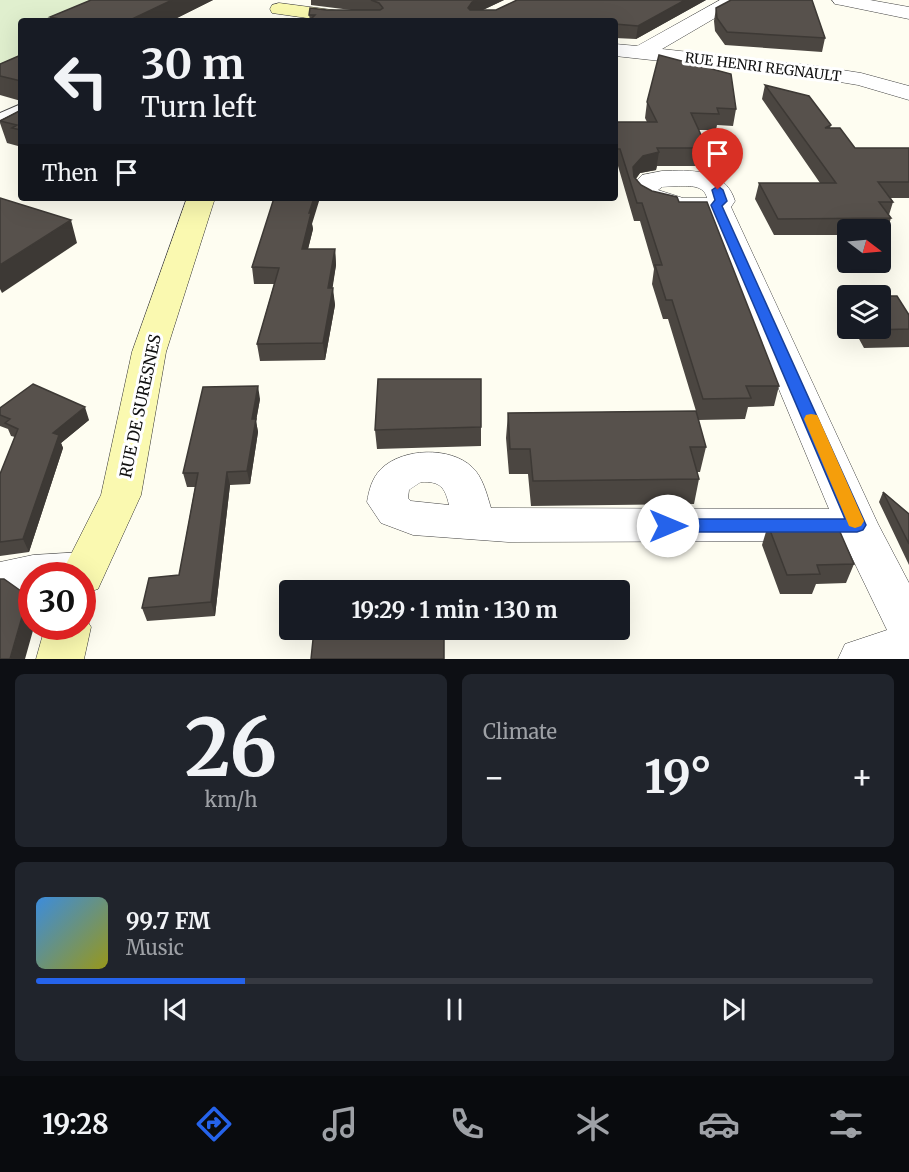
<!DOCTYPE html>
<html lang="en">
<head>
<meta charset="utf-8">
<style>
  :root { --surface:#171b24; --page:#20242c; --text:#f1f3f6; --muted:#9ea1a6; --line:#363941; --accent:#2563eb }
  body { margin:0; font-family:Merriweather,serif; background:var(--page); color:var(--text); height:100vh; display:flex; flex-direction:column; font-size:22px; white-space:nowrap }
  * { box-sizing:border-box; margin:0 }
  p { font-size:20px; color:var(--muted) }
  .icon { flex:none; width:33px; height:33px; fill:none; stroke:currentColor; stroke-width:2; stroke-linecap:round; stroke-linejoin:round }
  .map { position:relative; height:659px; overflow:hidden }
  .sheet { display:flex; flex-direction:column; gap:15px; padding:15px; background:#0d0f14; flex:1 }
  .sheet>* { flex:none }
  .hud { position:absolute; left:18px; top:18px; width:600px; height:183px; border-radius:6px; box-shadow:0 6px 24px #0002; background:#171b24; color:var(--text); overflow:hidden }
  .needle { width:39px; rotate:106deg }
  .tools { position:absolute; left:837px; top:219px; display:grid; gap:12px }
  .tools a { display:grid; place-items:center; width:54px; height:54px; border-radius:6px; background:var(--surface); box-shadow:0 6px 24px #0002; font-size:30px }
  .speed { position:absolute; left:18px; top:562px; display:flex; gap:12px; font-size:30px; font-weight:700; text-align:center }
  .speed>* { display:grid; place-content:center; width:78px; height:78px; border-radius:50%; background:var(--surface); box-shadow:0 6px 24px #0002; line-height:1 }
  .speed .limit { border:9px solid #d22; background:#fff; color:#111 }
  .pin { position:absolute; display:grid; place-items:center; width:51px; height:51px; color:#fff; margin:-62px -26px; border-radius:50% 50% 50% 0; rotate:-45deg; box-shadow:0 0 6px #0007 }
  .pin .icon { rotate:45deg }
  .me { position:absolute; width:66px; margin:-33px; rotate:90deg; stroke-linejoin:round; filter:drop-shadow(0 0 4px #0008) }
  .turn { display:flex; align-items:center; gap:21px; height:126px; padding:0 24px; font-size:27px }
  .turn .icon { width:78px; height:78px; stroke-width:2.5 }
  .turn b { display:block; font-size:42px; line-height:51px }
  .then { display:flex; align-items:center; height:57px; padding:0 24px; background:#0003; gap:12px; font-size:22px }
  .big { font-size:45px; font-weight:700; line-height:1.1 }
  .sheet .card { flex:1; display:flex; flex-direction:column; justify-content:center; gap:9px; min-width:0; padding:0 21px; border-radius:9px; background:var(--page) }
  .sheet .dial { align-items:center; gap:0 }
  .dial b { font-size:78px; line-height:1 }
  .song { display:flex; align-items:center; gap:18px }
  .cover { width:72px; height:72px; border-radius:9px; background:linear-gradient(135deg,hsl(210 70% 55%),hsl(60 70% 35%)) }
  .played { height:6px; border-radius:3px; background:linear-gradient(90deg,var(--accent) 25%,var(--line) 25%) }
  .keys { display:flex; justify-content:space-around; direction:ltr }
  .heat { display:flex; justify-content:space-between; align-items:center; font-size:33px; direction:ltr }
  .sheet .tiles { flex:1; display:grid; gap:15px; grid-template-columns:1fr 1fr }
  .card:last-child { grid-column:span 2 }
  .trip { position:absolute; left:279px; top:580px; width:351px; height:60px; border-radius:6px; background:var(--surface); box-shadow:0 6px 24px #0002; font-weight:700; line-height:60px; text-align:center }
  .tab-bar { display:flex; height:96px; justify-content:space-around; align-items:center; background:#090b0e; color:var(--muted) }
  .tab-bar .icon { width:42px; height:42px }
  .tab-bar .selected { color:var(--accent) }
  .tab-bar b { font-size:27px; color:var(--text) }
  .map>svg:first-child { display:block }
  .pitch { fill:#e0efce }
  .lines { fill:none; stroke-linecap:round; stroke-linejoin:round }
  .lane-casing { stroke:#424242; stroke-width:2 }
  .street-casing { stroke:#424242; stroke-width:1 }
  .secondary-casing { stroke:#313131; stroke-width:1 }
  .lane { fill:#fff; fill-rule:evenodd }
  .street { fill:#fff; fill-rule:evenodd }
  .secondary { fill:#faf9b0; fill-rule:evenodd }
  .wall { fill:#4b4641 }
  .shaded-wall { fill:#3d3935 }
  .building { fill:#57514c; stroke:#3d3935; stroke-width:1.5 }
  .route { fill:#2563eb; stroke:#184099; stroke-width:1.5 }
  .slow { fill:#f59e0b }
  .labels { text-anchor:middle; stroke-width:6; stroke-linejoin:round; paint-order:stroke }
  .far-street-label { font-size:14px; fill:#0f0f0f; stroke:#fff }
  .street-label { font-size:16px; fill:#0f0f0f; stroke:#fff }
</style>
</head>
<body>
<div class="map">
<svg width="909" height="659" viewBox="0 0 909 659">
  <rect width="100%" height="100%" fill="#fefdf1"/>
  <path class="pitch" d="M0 0H138L90 21H21V78L0 88Z"/>
  <g class="lines">
    <defs>
      <path id="lane" d="M21 104V113L0 122V113Z"/>
      <path id="street" d="M720 0H742L739 4 662 49 816 66 861 73 909 86V100L858 85 816 78 615 56V44L637 46Z
        M832 0H870L909 7V19L841 5 835 4Z
        M662 171C690 170 725 168 735 201L731 207 878 524 909 583V659H838L845 644 887 630 844 541 508 542 413 535 381 523 367 502C369 490 372 478 381 469 402 448 450 446 472 467 483 477 487 495 491 508L829 509 706 215C687 216 631 212 632 186L642 175ZM679 186C690 186 704 185 707 198H683L658 190 662 187ZM421 482C440 481 445 487 449 505L411 501 408 498 409 490Z
        M83 552 99 557 105 570 99 583 82 588V576H32V591L0 598V562L33 555Z"/>
      <path id="secondary" d="M279 3 371 15 378 17 381 21H328L272 13 270 9 272 5Z
        M187 198H215L166 352 141 495 98 589 82 594V576H60L101 495 132 352Z
        M82 612 91 627 84 659H36L45 627H82Z"/>
    </defs>
    <use href="#lane" class="lane-casing"/>
    <use href="#street" class="street-casing"/>
    <use href="#secondary" class="secondary-casing"/>
    <use href="#lane" class="lane"/>
    <use href="#street" class="street"/>
    <use href="#secondary" class="secondary"/>
  </g>
  <path class="wall" d="M91 0H213L171 21H51L50 17Z
    M311 0H504L483 10H496L517 0H706L636 39 615 38V21L310 20 309 15 327 10H351L311 5Z
    M716 8 825 38 822 52 725 45 715 31 714 21Z
    M21 55V101L0 95V64Z
    M765 85 831 125 830 128 855 148H909V198H891L893 202 889 215 891 218 886 235H880V230H848V235H774L755 199 759 183H820L762 99Z
    M647 102 736 109 733 126 717 125 716 130H698L707 148 704 166H657L656 170 640 173 636 179 641 185 652 191 679 202 779 386 774 406 748 407 745 419 698 420 706 447 700 472H697L699 479 694 504 531 506 528 474H509L506 438 508 413 696 411 668 319H663L652 284 654 269 640 221H634L618 166H615V122H647L645 118Z
    M21 110V151H19L18 146 7 143 0 123V120Z
    M312 224 313 229 308 249H335L336 265 332 288 335 305 325 360 260 361 257 344 274 284H254L252 267Z
    M848 306V318L845 314Z
    M909 315V347L864 348 853 328H880Z
    M260 399 256 421 258 432 250 484 230 485 215 616 147 621 142 608 179 575 195 487H187L183 473Z
    M0 408 89 420 61 443 63 448 29 552 0 556V474L15 437 11 436 8 429 0 426Z
    M481 427V446L377 449 375 430Z
    M883 492 909 514V565L879 502Z
    M768 525 854 564 846 583 816 584 812 594H780L762 545Z"/>
  <path class="shaded-wall" d="M172 0H213L171 21H128Z
    M477 0H504L472 15 468 8 472 2Z
    M685 0H706L636 39 638 26Z
    M659 152 656 170 640 173 631 184 633 167 643 156Z
    M314 198H320L312 224 313 229 304 265 302 249 309 213Z
    M71 220 77 243 2 293 0 289V265Z
    M335 249 336 265 330 305 328 288Z
    M333 288 335 305 325 360 323 343Z
    M258 386 260 399 256 421 258 432 250 484 247 471 252 419Z
    M85 407 89 420 61 443 63 448 29 552 23 539 53 433Z
    M227 472 230 485 215 616 211 602Z
    M28 596 32 603V627H34L25 659H10Z"/>
  <path class="building" d="M91 0H172L128 21H69L50 17Z
    M371 0H477L472 2 468 8 470 10H496L517 0H685L638 26 615 24V21H309L315 15H309L310 8 327 10H380L383 8 379 3Z
    M731 0H812L825 38 727 32 717 18 716 8Z
    M21 55V81L0 76V64Z
    M659 55 731 74 736 109 717 108 719 114 691 113 707 148H657L659 152 643 156 633 167 634 177 641 185 652 191 677 197 679 202H707L779 386H746L751 398 703 399 672 300H666L655 265H662L642 203H637L620 149H615V122H657L647 102Z
    M765 85 809 96 831 125 825 128H840L855 148H909V182H878L893 202H879L891 218 778 219 759 183H836Z
    M21 110V130L12 128 17 125 0 121Z
    M0 198 71 220 0 265Z
    M274 198H314L309 213H311L302 249H335L328 288H333L323 343 257 344 279 268 252 267Z
    M880 296H897L909 315V329L870 330V328H880Z
    M378 379H481V427L375 430Z
    M33 384 85 407 53 433 59 435 23 539 0 542V474L18 429 5 423 10 419 0 415V408Z
    M258 386 252 419H256L247 471 227 472 211 602 142 608 149 578 179 575 198 473H183L203 387Z
    M696 411 706 447H690L699 479 533 481 530 449H510L508 413Z
    M883 492 909 514V544Z
    M768 525H837L854 564 817 565 820 574 787 575Z
    M0 579H4L28 596 10 659H0Z
    M314 630H444V659H311Z"/>
  <path class="route" d="M718 186 723 190 727 201 722 206 866 525 863 530 857 532H668L662 530 660 526 662 521 668 519H845L711 205 715 200 712 190Z"/>
  <path class="slow" d="M811 414 817 415 819 419 864 521 861 526 855 528 849 526 847 521 804 419 806 415Z"/>
  <g class="labels">
    <g class="far-street-label">
      <text transform="translate(763 67) rotate(7)" y="5">RUE HENRI REGNAULT</text>
    </g>
    <g class="street-label">
      <text transform="translate(140 406) rotate(-78)" y="6">RUE DE SURESNES</text>
    </g>
  </g>
</svg>
<div class="tools">
<a><svg class="needle" viewBox="-14 -14 28 28"><path d="M0-13l5 13h-10z" fill="#e53935"/><path d="M0 13l5-13h-10z" fill="#9ea1a6"/></svg></a>
<a><svg class="icon" aria-label="layers" viewBox="0 0 24 24"><path d="M12 4l9 5-9 5-9-5zM3 14l9 5 9-5"/></svg></a>
</div>
<div class="speed"><div class="limit">30</div></div>
<div class="pin" style="left:718px;top:190px;background:#d93025"><svg class="icon" aria-label="arrive" viewBox="0 0 24 24"><path d="M6 21V4h12l-3 4 3 4H6"/></svg></div>
<svg class="me" style="left:668px;top:526px" viewBox="-20 -20 40 40"><circle r="19" fill="#fff"/><path d="M0-13L10 11 0 6-10 11z" fill="#2563eb"/></svg>
<div class="trip">19:29 · 1 min · 130 m</div>
<div class="hud">
<div class="turn"><svg class="icon" aria-label="left" viewBox="0 0 24 24"><path d="M17 20v-9H6M10 6l-5 5 5 5"/></svg><div><b>30 m</b>Turn left</div></div>
<div class="then">Then<svg class="icon" aria-label="arrive" viewBox="0 0 24 24"><path d="M6 21V4h12l-3 4 3 4H6"/></svg></div>
</div>
</div>
<section class="sheet">
<div class="tiles">
<div class="card dial"><b>26</b><p>km/h</p></div>
<div class="card"><p>Climate</p>
<div class="heat"><a>−</a><b class="big">19°</b><a>+</a></div>
</div>
<div class="card">
<div class="song"><i class="cover"></i><div><b>99.7 FM</b><p>Music</p></div></div>
<div class="played"></div>
<div class="keys"><svg class="icon" aria-label="previous" viewBox="0 0 24 24"><path d="M18 5L8 12l10 7zM5 5v14"/></svg><svg class="icon" aria-label="pause" viewBox="0 0 24 24"><path d="M8 5v14M16 5v14"/></svg><svg class="icon" aria-label="next" viewBox="0 0 24 24"><path d="M6 5l10 7-10 7zM19 5v14"/></svg></div>
</div>
</div>
</section>
<nav class="tab-bar">
<b>19:28</b>
<svg class="icon selected" aria-label="directions" viewBox="0 0 24 24"><path d="M12 3l9 9-9 9-9-9zM9 14v-3h6M13 9l2 2-2 2"/></svg>
<svg class="icon" aria-label="music" viewBox="0 0 24 24"><path d="M9 18V5l10-2v13"/><circle cx="6" cy="18" r="3"/><circle cx="16" cy="16" r="3"/></svg>
<svg class="icon" aria-label="phone" viewBox="0 0 24 24"><path d="M5 4h4l2 5-3 2q2 4 5 5l2-3 5 2v4C11 20 4 13 5 4z"/></svg>
<svg class="icon" aria-label="climate" viewBox="0 0 24 24"><path d="M12 3v18M4 7l16 10M4 17L20 7"/></svg>
<svg class="icon" aria-label="car" viewBox="0 0 24 24"><path d="M5 17H2v-5l4-1 3-4h7l3 4 3 1v5h-3M9 17h6M6 11h13"/><circle cx="7" cy="17" r="2"/><circle cx="17" cy="17" r="2"/></svg>
<svg class="icon" aria-label="filters" viewBox="0 0 24 24"><path d="M4 7h16M4 17h16"/><circle cx="9" cy="7" r="2"/><circle cx="15" cy="17" r="2"/></svg>
</nav>
</body>
</html>
